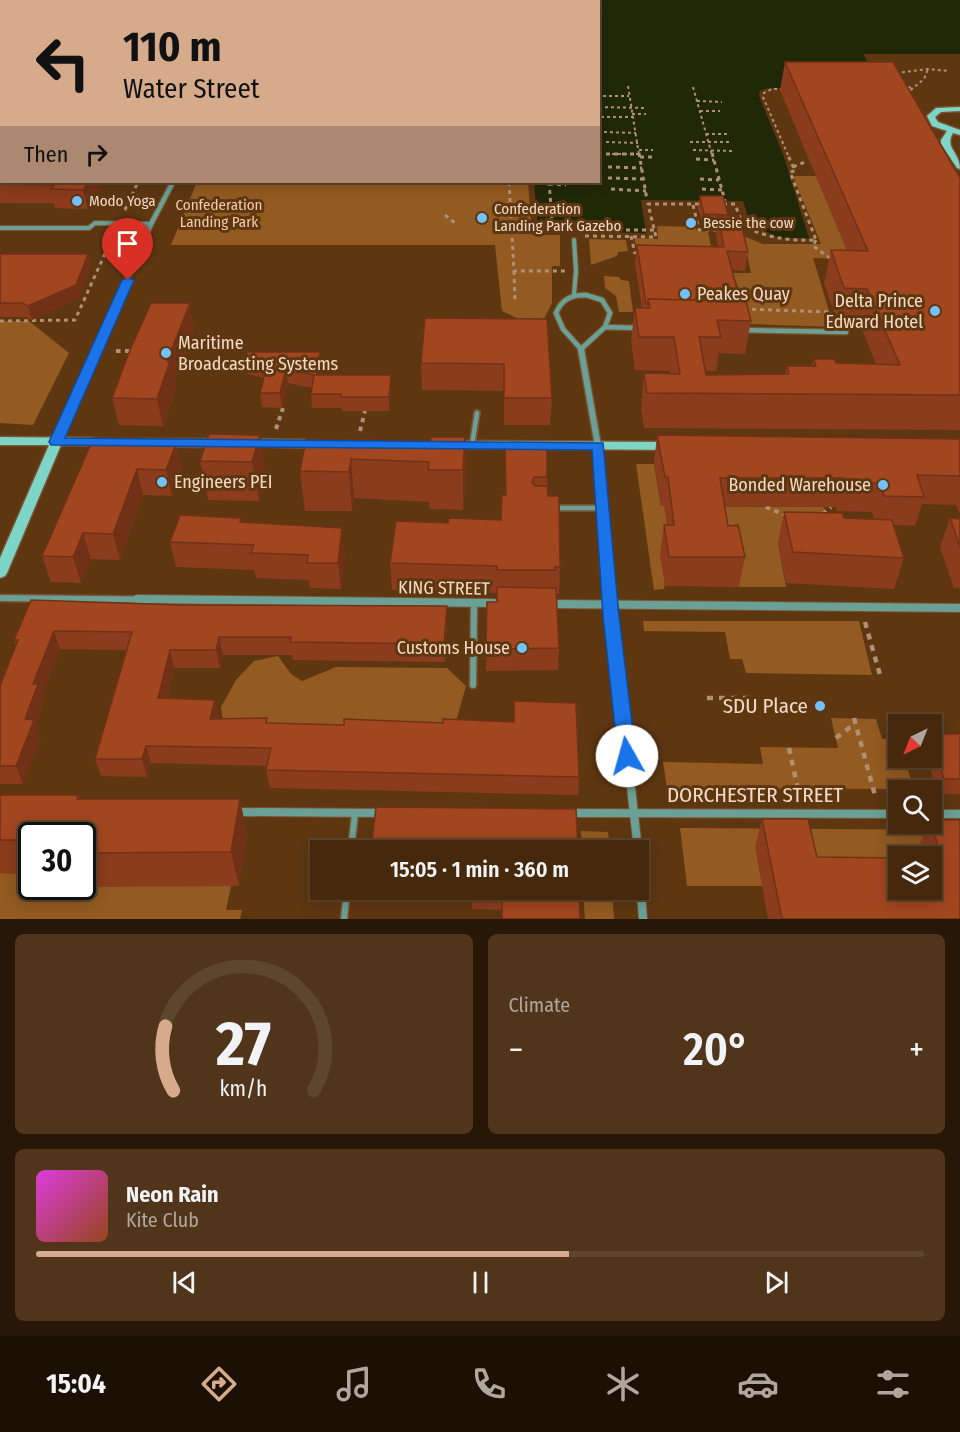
<!DOCTYPE html>
<html lang="en">
<head>
<meta charset="utf-8">
<style>
  :root { --surface:#46290d; --page:#50351b; --text:#f1f3f6; --muted:#b0a69d; --line:#5e452e; --accent:#d6ab8b }
  body { margin:0; font-family:"Fira Sans Condensed",sans-serif; background:var(--page); color:var(--text); height:100vh; display:flex; flex-direction:column; font-size:22px; white-space:nowrap }
  * { box-sizing:border-box; margin:0 }
  p { font-size:20px; color:var(--muted) }
  .icon { flex:none; width:33px; height:33px; fill:none; stroke:currentColor; stroke-width:2; stroke-linecap:round; stroke-linejoin:round }
  .map { position:relative; height:919px; overflow:hidden }
  .drawer { display:flex; flex-direction:column; gap:15px; padding:15px; background:#261707; flex:1 }
  .drawer>* { flex:none }
  .hud { position:absolute; left:0px; top:0px; width:600px; height:183px; box-shadow:0 3px 15px #0003,0 0 0 2px var(--line); background:#d6ab8b; color:#111; overflow:hidden }
  .needle { width:39px; rotate:223deg }
  .tools { position:absolute; left:888px; top:714px; display:grid; gap:12px }
  .tools a { display:grid; place-items:center; width:54px; height:54px; border-radius:0px; background:var(--surface); box-shadow:0 3px 15px #0003,0 0 0 2px var(--line); font-size:30px }
  .speed { position:absolute; left:18px; top:822px; display:flex; gap:12px; font-size:30px; font-weight:700; text-align:center }
  .speed>* { display:grid; place-content:center; width:78px; height:78px; border-radius:50%; background:var(--surface); box-shadow:0 3px 15px #0003,0 0 0 2px var(--line); line-height:1 }
  .speed .limit { border:3px solid #111; border-radius:9px; background:#fff; color:#111 }
  .pin { position:absolute; display:grid; place-items:center; width:51px; height:51px; color:#fff; margin:-62px -26px; border-radius:50% 50% 50% 0; rotate:-45deg; box-shadow:0 0 6px #0007 }
  .pin .icon { rotate:45deg }
  .me { position:absolute; width:66px; margin:-33px; rotate:353deg; stroke-linejoin:round; filter:drop-shadow(0 0 4px #0008) }
  .turn { display:flex; align-items:center; gap:21px; height:126px; padding:0 24px; font-size:27px }
  .turn .icon { width:78px; height:78px; stroke-width:2.5 }
  .turn b { display:block; font-size:42px; line-height:51px }
  .then { display:flex; align-items:center; height:57px; padding:0 24px; background:#0003; gap:12px; font-size:22px }
  .big { font-size:45px; font-weight:600; line-height:1.1 }
  .drawer .card { flex:1; display:flex; flex-direction:column; justify-content:center; gap:9px; min-width:0; padding:0 21px; border-radius:9px; background:var(--page) }
  .drawer .dial { align-items:center; gap:0 }
  .dial svg { height:156px; overflow:visible; fill:none; stroke:var(--line); stroke-width:7; stroke-linecap:round; text-anchor:middle }
  .dial text { fill:var(--text); stroke:none }
  .song { display:flex; align-items:center; gap:18px }
  .cover { width:72px; height:72px; border-radius:9px; background:linear-gradient(135deg,hsl(300 70% 55%),hsl(20 70% 35%)) }
  .played { height:6px; border-radius:3px; background:linear-gradient(90deg,var(--accent) 60%,var(--line) 60%) }
  .keys { display:flex; justify-content:space-around; direction:ltr }
  .heat { display:flex; justify-content:space-between; align-items:center; font-size:33px; direction:ltr }
  .drawer .tiles { flex:1; display:grid; gap:15px; grid-template-columns:1fr 1fr }
  .card:last-child { grid-column:span 2 }
  .trip { position:absolute; left:310px; top:840px; width:339px; height:60px; border-radius:0px; background:var(--surface); box-shadow:0 3px 15px #0003,0 0 0 2px var(--line); font-weight:600; line-height:60px; text-align:center }
  .tabs { display:flex; height:96px; justify-content:space-around; align-items:center; background:#1c1005; color:var(--muted) }
  .tabs .icon { width:42px; height:42px }
  .tabs .current { color:var(--accent) }
  .tabs b { font-size:27px; color:var(--text) }
  .map>svg:first-child { display:block }
  .green { fill:#935a21 }
  .water { fill:#212808 }
  .lines { fill:none; stroke-linecap:round; stroke-linejoin:round }
  .lane-far2-casing { stroke:#795432; stroke-width:6 }
  .lane-far1-casing { stroke:#795432; stroke-width:8 }
  .lane-casing { stroke:#795432; stroke-width:9 }
  .street-far2-casing { stroke:#795432; stroke-width:7 }
  .street-far1-casing { stroke:#795432; stroke-width:9 }
  .street-casing { stroke:#795432; stroke-width:10 }
  .secondary-casing { stroke:#795432; stroke-width:3 }
  .path-far3 { stroke:#af9074; stroke-width:2; stroke-dasharray:3 3; stroke-linecap:butt }
  .path-far2 { stroke:#af9074; stroke-width:3; stroke-dasharray:4 4; stroke-linecap:butt }
  .path-far1 { stroke:#af9074; stroke-width:4; stroke-dasharray:4.5 4.5; stroke-linecap:butt }
  .path { stroke:#af9074; stroke-width:4.5; stroke-dasharray:6 6; stroke-linecap:butt }
  .lane-far2 { stroke:#6aa096; stroke-width:4 }
  .lane-far1 { stroke:#6aa096; stroke-width:4.5 }
  .lane { stroke:#6aa096; stroke-width:6 }
  .street-far2 { stroke:#6aa096; stroke-width:4.5 }
  .street-far1 { stroke:#6aa096; stroke-width:6 }
  .street { stroke:#6aa096; stroke-width:8 }
  .secondary { fill:#7cd5c6; fill-rule:evenodd }
  .wall { fill:#8b3c1c }
  .shaded-wall { fill:#713116 }
  .building { fill:#a24620; stroke:#713116; stroke-width:1.5 }
  .route { fill:#1a73e8; stroke:#114b97; stroke-width:1.5 }
  .poi-dot { fill:#75c0f6; stroke:#5e3711; stroke-width:2 }
  .labels { text-anchor:middle; stroke-width:6; stroke-linejoin:round; paint-order:stroke }
  .far-poi-label { font-size:15px; fill:#f2dac7; stroke:#5e3711; text-anchor:start }
  .far-park-label { font-size:15px; fill:#f5ccaa; stroke:#5e3711 }
  .poi-label { font-size:18px; fill:#f2dac7; stroke:#5e3711; text-anchor:start }
  .street-label { font-size:18px; fill:#f2dac7; stroke:#5e3711 }
  .near-poi-label { font-size:21px; fill:#f2dac7; stroke:#5e3711; text-anchor:end }
  .near-street-label { font-size:21px; fill:#f2dac7; stroke:#5e3711 }
</style>
</head>
<body>
<div class="map">
<svg width="960" height="919" viewBox="0 0 960 919">
  <rect width="100%" height="100%" fill="#5e3711"/>
  <path class="green" d="M793 176H816L852 259 813 258 834 327 750 324 733 273H751L743 236 763 244H821Z
    M197 182H528L532 235H560V266H552V303L544 319 521 320 502 311 495 245H171Z
    M657 226 695 227 697 231 708 232 713 255 638 252 634 238 658 239Z
    M589 239 626 240 628 251 618 252 617 256 591 265Z
    M604 276 619 277 621 280 629 281 633 312H619L616 296 605 288Z
    M0 321H29L69 353 33 425 0 423Z
    M636 464H654L661 506 824 507 834 545 778 543 786 587H739L670 554 664 589 654 590Z
    M643 621H859L872 675 746 673 742 659H730L725 632 644 631Z
    M278 656 291 674 302 681 336 667 447 668 466 686 455 725 224 727 221 707 236 680 254 661Z
    M831 718 876 719 882 739H898V758H904L914 789 667 788 663 762 763 764 760 747 838 748Z
    M680 828 960 830 921 856H898V886H687Z
    M581 831 608 832 610 850H582Z
    M0 873 31 874 32 886H231L226 910H242L240 919H0Z
    M583 890H612L614 919H585Z"/>
  <path class="water" d="M11 0H960V54H863L884 88H769L760 91 759 96 783 154 809 238H779L750 224 743 201 641 200 646 233 538 231 534 182H598V2H10Z"/>
  <g class="lines">
    <defs>
      <path id="lane-far2" d="M0 228H89L95 223 151 224
        M574 240 576 271 574 295"/>
      <path id="lane-far1" d="M472 445 477 413
        M554 508H603"/>
      <path id="lane" d="M473 685 474 603
        M351 850 355 813
        M344 919 347 890"/>
      <path id="street-far2" d="M586 295 602 300 610 313 605 327 581 349 563 329 556 313C562 299 571 295 586 295Z
        M605 327 639 328
        M742 330 846 332
        M96 351 151 224 173 182"/>
      <path id="street-far1" d="M581 349 598 446 610 601
        M56 442 96 349
        M0 598 285 601"/>
      <path id="street" d="M137 599 494 603
        M610 599 638 850
        M550 604 960 608
        M236 812 382 813
        M569 813 898 814
        M932 814H960
        M639 868 643 919"/>
      <path id="secondary" d="M960 107V111L941 112 935 117 938 122 960 130V135L953 133C944 148 960 152 960 169L957 168 941 144V140L947 131 932 126 927 116 936 108Z
        M0 437 107 438 113 442 107 446 61 445 7 573 5 576 0 578V558L49 445H0Z
        M124 439H221L227 443 221 447 120 446 118 443 120 440Z
        M244 439 320 440 326 444 320 448 240 446 238 443Z
        M451 441 671 442 677 446 671 450 447 448 445 445Z"/>
    </defs>
    <use href="#lane-far2" class="lane-far2-casing"/>
    <use href="#lane-far1" class="lane-far1-casing"/>
    <use href="#lane" class="lane-casing"/>
    <use href="#street-far2" class="street-far2-casing"/>
    <use href="#street-far1" class="street-far1-casing"/>
    <use href="#street" class="street-casing"/>
    <use href="#secondary" class="secondary-casing"/>
    <path class="path-far3" d="M896 73 928 69 949 71
      M903 84 913 89
      M628 86 639 155
      M693 87 712 155
      M783 89H772L764 93 763 97 788 155
      M906 94 924 79 928 69
      M603 96H629
      M697 101 722 102
      M599 107 644 108
      M700 111H720
      M632 114H646
      M601 117H633
      M604 132 636 133
      M706 134H727
      M0 137 2 135
      M606 142 638 143
      M690 142H731
      M639 150H653
      M693 150 733 151
      M606 154H639"/>
    <path class="path-far2" d="M639 153 647 200
      M712 153 725 201
      M606 154H639
      M640 157H654
      M696 159 714 160
      M608 167 642 168
      M793 167 805 162
      M608 178 644 179
      M700 179 719 180
      M509 182 514 271H565
      M549 182 553 231
      M549 184 566 185
      M611 189 646 191
      M702 189 722 190
      M723 204H735L743 226C767 238 790 241 816 240L790 172 795 171 787 153
      M693 205 699 230H719
      M125 210 138 182
      M445 215 455 223
      M626 230H654
      M585 236 656 237 648 204H703
      M631 236 635 254
      M816 240 813 246 830 258
      M514 271 515 302
      M744 309 829 312
      M0 321 75 320 113 236"/>
    <path class="path-far1" d="M116 351H133
      M276 429 283 408
      M360 431 365 411
      M766 507 788 516
      M823 514 831 507"/>
    <path class="path" d="M865 622 880 675
      M707 698H750
      M854 718 876 799
      M836 738 849 728 856 727
      M789 748 800 799"/>
    <use href="#lane-far2" class="lane-far2"/>
    <use href="#lane-far1" class="lane-far1"/>
    <use href="#lane" class="lane"/>
    <use href="#street-far2" class="street-far2"/>
    <use href="#street-far1" class="street-far1"/>
    <use href="#street" class="street"/>
    <use href="#secondary" class="secondary"/>
  </g>
  <path class="wall" d="M785 62 960 178V430L644 428 641 408 644 373 670 374V371L635 370 631 341 635 308H642L635 264 637 245 718 246 716 234V228L703 227 698 209 700 196 728 215 748 252 745 271 732 270 740 301 751 321 745 354 719 353 716 371H706V375L785 374 787 366H812L814 359 836 363 876 364 859 322 837 321 824 283 831 250 847 251 780 90Z
    M0 156 103 182 88 209 55 208 54 203H0Z
    M0 254H88L91 267 79 298 32 320 26 317H0Z
    M547 319 552 398 550 425H504V391L422 390 421 363Z
    M194 330 174 382 176 388 163 426 119 425 112 398Z
    M246 360 322 366 320 375H391V389L389 411H342V408H312L311 394 312 388 288 383 282 408 262 407 260 393 264 378 248 374Z
    M260 435 265 474 259 501 208 500 200 461Z
    M657 435 960 439V514L956 505 922 504 915 526 894 525 904 558 894 589 786 583 778 543 784 512 844 518 874 519 872 512 837 511 836 507 725 506 728 526 745 557 739 587 665 586 660 554 664 525H667L664 506H661L654 464Z
    M465 437 466 476 463 510 430 509 429 502 354 498 352 511H305L300 471 430 441Z
    M141 443 176 444 182 470 172 496 143 495 120 560 91 559 81 583 51 582 42 556Z
    M505 449 547 477 548 496 560 567 559 594H556L559 648 558 670 486 671 487 602H497V593L392 590 390 563 448 523 501 520 505 495Z
    M241 518 242 522 345 554 341 589 310 588 309 580 256 578 254 570 176 567 170 542Z
    M950 518 960 519V588H954L940 547Z
    M181 605 447 606V624L445 662 293 660 292 655H223L220 668H174L167 698 215 700 219 719 268 723 579 777 578 795 270 788 266 770 267 766 151 763 147 777 101 776 95 759 126 650 60 649 42 696 44 702 36 724 41 738 23 784H0V686L16 645 14 640Z
    M932 734H960V794H938L927 758H932Z
    M0 795H78L80 799 247 833 239 886 94 887 89 875H82V836H32V874L0 873Z
    M762 819 817 857 932 890V856H921L918 848 928 824H932L960 919H768L755 847Z
    M392 890H579L502 910 472 909V892Z"/>
  <path class="shaded-wall" d="M88 182H103L88 209 83 190Z
    M88 254 91 267 79 298 32 320 28 306Z
    M190 303 194 330 174 382 176 388 163 426 157 399 167 361Z
    M320 352 322 366 317 389 316 375Z
    M286 369 288 383 282 408 280 393Z
    M391 375V389L389 411V397Z
    M260 435 265 474 259 501 252 462Z
    M465 437 466 476 463 510V470Z
    M176 444 182 470 172 496 166 470Z
    M351 459 354 498 352 511 349 472Z
    M137 469 143 495 120 560 113 534Z
    M342 528 345 554 341 589 338 563Z
    M83 533 91 559 81 583 73 557Z
    M447 606V624L445 662 444 644Z
    M54 631 60 649 42 696 44 702 36 724 41 738 23 784 16 766 25 719 33 684Z
    M219 637 223 655 220 668 216 650Z
    M170 650 174 668 162 716 158 698Z
    M215 700 219 718 214 737 210 719Z
    M146 746 151 763 147 777 142 759Z
    M240 799 247 833 239 886 231 852Z"/>
  <path class="building" d="M785 62H893L960 178V395L647 393 644 373 680 374 674 337H639L635 308H650L648 299 746 301 751 321 717 320 721 337H699L706 375 789 374 787 366H816L814 359H834L836 363 900 365 867 289 844 288 831 250 868 251Z
    M0 156H2V182H88L83 190 51 189 54 185 0 184Z
    M700 196H723L728 215 704 214Z
    M718 216H739L748 252 727 251 740 301 648 299V304H646L637 245 724 247Z
    M0 254H88L76 285 28 306 22 303H0Z
    M151 303H190L167 361H170L157 399 112 398 130 350Z
    M425 318 547 319 552 398H504V364L421 363Z
    M247 352H320L316 375H391L389 397H341V394H311L314 375 286 369 280 393H260L267 365 246 360Z
    M209 434 260 435 252 462 200 461Z
    M657 435 960 439V476L917 475 924 497 884 496 880 483 845 482 843 478H720L728 526 738 525 745 557H669L664 525H674L668 477H665Z
    M94 437H140L137 443 176 444 166 470 137 469 113 534 83 533 73 557 42 556Z
    M431 437H465L463 470H428L429 462 351 459 349 472 300 471 306 439 430 441Z
    M505 449H547V477H534L532 482 535 486H547L548 496H559L560 567H555V570H497V566L390 563 396 521 448 523 449 518 501 520 502 495H506Z
    M784 512 842 513 844 518 892 520 904 558 793 552Z
    M180 515 241 518 240 522 342 528 338 563H307L308 555 251 553 254 545 170 542Z
    M950 518 960 519V547Z
    M497 587 556 588 559 648 486 649 487 602H497Z
    M31 600 181 605 447 606 444 644 290 642 291 637H219L216 650H170L158 698 215 700 210 719 267 718 266 723 344 725V719L443 723V719L514 722V701L576 703 579 777 266 770 271 748 146 746 142 759H95L132 632 54 631 33 684H38L25 719 34 720 16 766H0V686L18 640H14Z
    M932 734H960V779H944L932 739Z
    M0 795H78L77 799H240L231 852 82 853V847L84 841H82V836H32V840H0Z
    M376 807 576 809 578 850H371Z
    M762 819H808L817 857 898 858V890H932V858H942L931 824 932 820H960V919H782Z
    M502 890H579L580 919H502Z"/>
  <path class="route" d="M128 277 134 280 65 438 603 443 619 616 636 756 634 761 627 763 621 761 618 756 603 616 592 450 51 445 49 442 122 280Z"/>
  <g class="poi-dot">
    <circle cx="77" cy="201" r="6"/>
    <circle cx="482" cy="218" r="6"/>
    <circle cx="691" cy="223" r="6"/>
    <circle cx="685" cy="294" r="6"/>
    <circle cx="935" cy="311" r="6"/>
    <circle cx="166" cy="353" r="6"/>
    <circle cx="162" cy="482" r="6"/>
    <circle cx="883" cy="485" r="6"/>
    <circle cx="522" cy="648" r="6"/>
    <circle cx="820" cy="706" r="6"/>
  </g>
  <g class="labels">
    <g class="far-poi-label">
      <text x="89" y="206">Modo Yoga</text>
      <text x="494" y="214">Confederation<tspan x="494" dy="17">Landing Park Gazebo</tspan></text>
      <text x="703" y="228">Bessie the cow</text>
    </g>
    <g class="far-park-label">
      <text x="219" y="210">Confederation<tspan x="219" dy="17">Landing Park</tspan></text>
    </g>
    <g class="poi-label">
      <text x="697" y="300">Peakes Quay</text>
      <text x="923" y="307" text-anchor="end">Delta Prince<tspan x="923" dy="21">Edward Hotel</tspan></text>
      <text x="178" y="349">Maritime<tspan x="178" dy="21">Broadcasting Systems</tspan></text>
      <text x="174" y="488">Engineers PEI</text>
      <text x="871" y="491" text-anchor="end">Bonded Warehouse</text>
      <text x="510" y="654" text-anchor="end">Customs House</text>
    </g>
    <g class="street-label">
      <text transform="translate(444 588) rotate(1)" y="6">KING STREET</text>
    </g>
    <g class="near-poi-label">
      <text x="808" y="713">SDU Place</text>
    </g>
    <g class="near-street-label">
      <text x="755" y="802">DORCHESTER STREET</text>
    </g>
  </g>
</svg>
<div class="tools">
<a><svg class="needle" viewBox="-14 -14 28 28"><path d="M0-13l5 13h-10z" fill="#e53935"/><path d="M0 13l5-13h-10z" fill="#b0a69d"/></svg></a>
<a><svg class="icon" aria-label="search" viewBox="0 0 24 24"><circle cx="10" cy="10" r="6"/><path d="M15 15l6 6"/></svg></a>
<a><svg class="icon" aria-label="layers" viewBox="0 0 24 24"><path d="M12 4l9 5-9 5-9-5zM3 14l9 5 9-5"/></svg></a>
</div>
<div class="speed"><div class="limit">30</div></div>
<div class="pin" style="left:128px;top:280px;background:#d93025"><svg class="icon" aria-label="arrive" viewBox="0 0 24 24"><path d="M6 21V4h12l-3 4 3 4H6"/></svg></div>
<svg class="me" style="left:627px;top:756px" viewBox="-20 -20 40 40"><circle r="19" fill="#fff"/><path d="M0-13L10 11 0 6-10 11z" fill="#1a73e8"/></svg>
<div class="trip">15:05 · 1 min · 360 m</div>
<div class="hud">
<div class="turn"><svg class="icon" aria-label="left" viewBox="0 0 24 24"><path d="M17 20v-9H6M10 6l-5 5 5 5"/></svg><div><b>110 m</b>Water Street</div></div>
<div class="then">Then<svg class="icon" aria-label="right" viewBox="0 0 24 24"><path d="M7 20v-9h11M14 6l5 5-5 5"/></svg></div>
</div>
</div>
<section class="drawer">
<div class="tiles">
<div class="card dial"><svg viewBox="0 0 100 80">
<path d="M14 69A42 42 0 1 1 86 69"/>
<path d="M14 69A42 42 0 0 1 10 36" stroke="#d6ab8b"/>
<text x="50" y="56" font-size="32" font-weight="700">27</text>
<text x="50" y="72" font-size="11">km/h</text>
</svg></div>
<div class="card"><p>Climate</p>
<div class="heat"><a>−</a><b class="big">20°</b><a>+</a></div>
</div>
<div class="card">
<div class="song"><i class="cover"></i><div><b>Neon Rain</b><p>Kite Club</p></div></div>
<div class="played"></div>
<div class="keys"><svg class="icon" aria-label="previous" viewBox="0 0 24 24"><path d="M18 5L8 12l10 7zM5 5v14"/></svg><svg class="icon" aria-label="pause" viewBox="0 0 24 24"><path d="M8 5v14M16 5v14"/></svg><svg class="icon" aria-label="next" viewBox="0 0 24 24"><path d="M6 5l10 7-10 7zM19 5v14"/></svg></div>
</div>
</div>
</section>
<nav class="tabs">
<b>15:04</b>
<svg class="icon current" aria-label="directions" viewBox="0 0 24 24"><path d="M12 3l9 9-9 9-9-9zM9 14v-3h6M13 9l2 2-2 2"/></svg>
<svg class="icon" aria-label="music" viewBox="0 0 24 24"><path d="M9 18V5l10-2v13"/><circle cx="6" cy="18" r="3"/><circle cx="16" cy="16" r="3"/></svg>
<svg class="icon" aria-label="phone" viewBox="0 0 24 24"><path d="M5 4h4l2 5-3 2q2 4 5 5l2-3 5 2v4C11 20 4 13 5 4z"/></svg>
<svg class="icon" aria-label="climate" viewBox="0 0 24 24"><path d="M12 3v18M4 7l16 10M4 17L20 7"/></svg>
<svg class="icon" aria-label="car" viewBox="0 0 24 24"><path d="M5 17H2v-5l4-1 3-4h7l3 4 3 1v5h-3M9 17h6M6 11h13"/><circle cx="7" cy="17" r="2"/><circle cx="17" cy="17" r="2"/></svg>
<svg class="icon" aria-label="filters" viewBox="0 0 24 24"><path d="M4 7h16M4 17h16"/><circle cx="9" cy="7" r="2"/><circle cx="15" cy="17" r="2"/></svg>
</nav>
</body>
</html>
